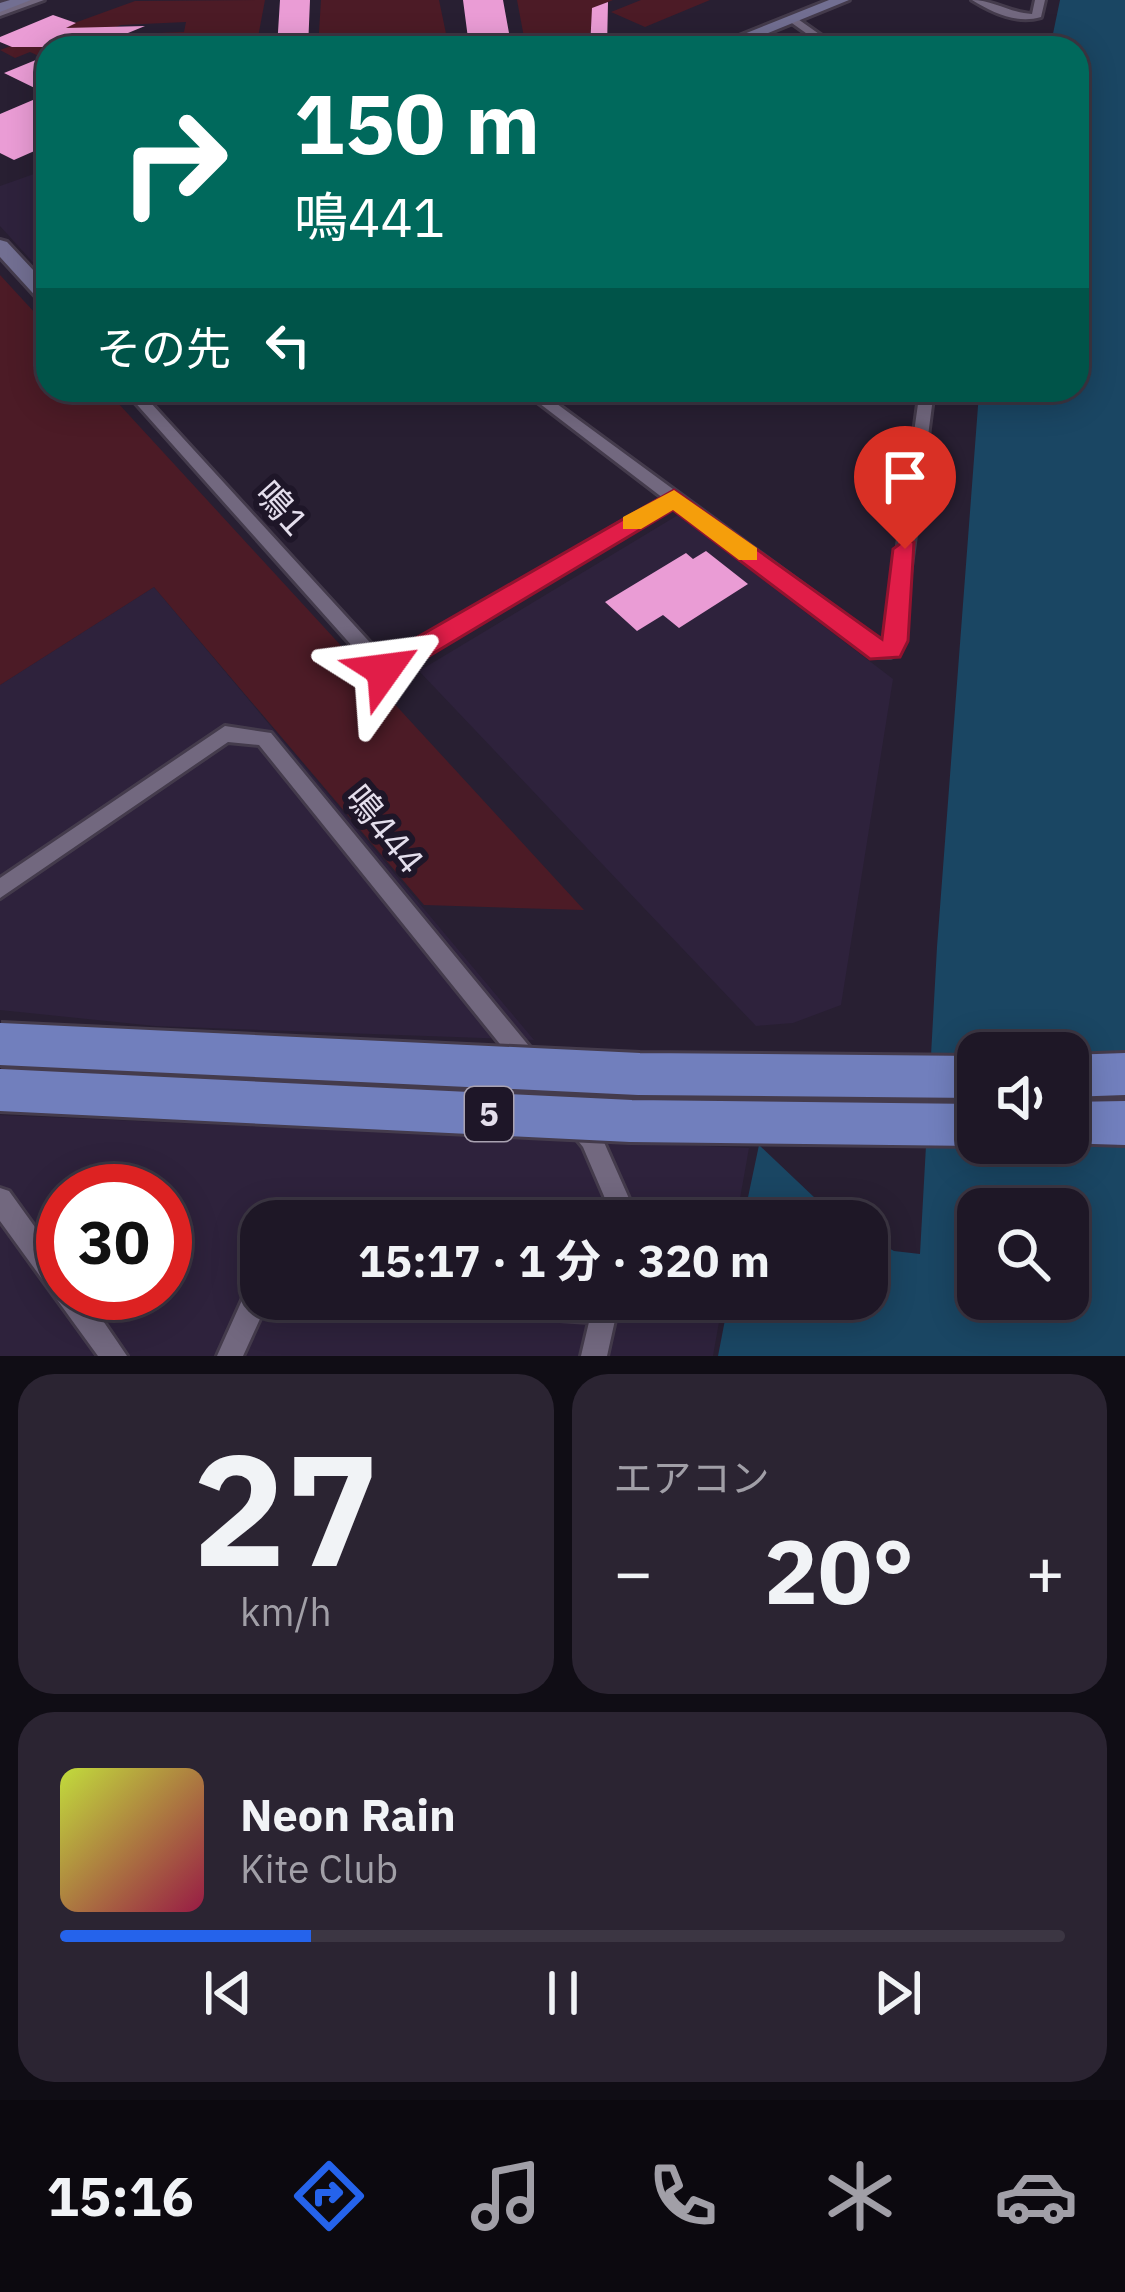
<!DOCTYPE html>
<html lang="ja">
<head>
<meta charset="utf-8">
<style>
  :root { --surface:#1e1726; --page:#2b2432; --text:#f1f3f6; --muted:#a19fa7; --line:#3c3643; --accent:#2563eb }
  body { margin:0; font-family:"IBM Plex Sans","Noto Sans JP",sans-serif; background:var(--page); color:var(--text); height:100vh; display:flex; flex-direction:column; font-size:45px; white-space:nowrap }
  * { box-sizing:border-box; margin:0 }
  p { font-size:39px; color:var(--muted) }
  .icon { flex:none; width:66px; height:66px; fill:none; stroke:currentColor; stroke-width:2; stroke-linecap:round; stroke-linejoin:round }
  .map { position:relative; height:1356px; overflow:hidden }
  .panel { display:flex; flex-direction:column; gap:18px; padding:18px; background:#100d15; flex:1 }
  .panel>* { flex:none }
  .top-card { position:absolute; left:36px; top:36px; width:1053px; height:366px; border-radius:36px; box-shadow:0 6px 30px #0003,0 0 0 3px var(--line); background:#00695c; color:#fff; overflow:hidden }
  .tools { position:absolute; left:957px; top:1032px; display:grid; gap:24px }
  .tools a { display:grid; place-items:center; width:132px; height:132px; border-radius:24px; background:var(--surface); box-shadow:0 6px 30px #0003,0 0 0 3px var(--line); font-size:60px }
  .speed { position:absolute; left:36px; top:1164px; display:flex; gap:24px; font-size:60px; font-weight:700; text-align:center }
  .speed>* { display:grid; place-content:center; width:156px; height:156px; border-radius:50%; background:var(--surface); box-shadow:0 6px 30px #0003,0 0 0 3px var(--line); line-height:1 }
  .speed .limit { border:18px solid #d22; background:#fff; color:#111 }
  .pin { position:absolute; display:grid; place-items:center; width:102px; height:102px; color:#fff; margin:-123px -51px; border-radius:50% 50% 50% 0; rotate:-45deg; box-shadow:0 0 12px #0007 }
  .pin .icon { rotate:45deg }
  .me { position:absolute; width:132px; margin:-66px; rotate:59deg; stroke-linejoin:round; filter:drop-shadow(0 0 9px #0008) }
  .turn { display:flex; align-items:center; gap:42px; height:252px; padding:0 60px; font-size:54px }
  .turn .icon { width:156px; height:156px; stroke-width:2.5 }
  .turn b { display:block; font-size:84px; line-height:102px }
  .then { display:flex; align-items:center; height:114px; padding:0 60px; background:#0003; gap:24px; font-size:45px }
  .big { font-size:90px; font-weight:700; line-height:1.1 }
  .panel .card { flex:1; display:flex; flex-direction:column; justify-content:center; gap:18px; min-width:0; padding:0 42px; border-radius:36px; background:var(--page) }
  .panel .dial { align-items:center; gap:0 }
  .dial b { font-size:156px; line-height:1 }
  .song { display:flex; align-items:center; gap:36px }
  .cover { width:144px; height:144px; border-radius:18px; background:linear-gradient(135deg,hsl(70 70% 55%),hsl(340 70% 35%)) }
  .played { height:12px; border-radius:6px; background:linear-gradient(90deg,var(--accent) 25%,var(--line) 25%) }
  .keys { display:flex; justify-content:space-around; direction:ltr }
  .heat { display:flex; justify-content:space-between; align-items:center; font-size:66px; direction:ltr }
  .panel .tiles { flex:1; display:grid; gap:18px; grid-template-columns:1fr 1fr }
  .card:last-child { grid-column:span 2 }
  .trip { position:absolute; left:240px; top:1200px; width:648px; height:120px; border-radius:36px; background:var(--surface); box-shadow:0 6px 30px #0003,0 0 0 3px var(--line); font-weight:700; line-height:120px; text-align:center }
  .tab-bar { display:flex; height:192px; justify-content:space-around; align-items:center; background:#0c090f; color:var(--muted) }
  .tab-bar .icon { width:84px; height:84px }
  .tab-bar .selected { color:var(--accent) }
  .tab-bar b { font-size:54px; color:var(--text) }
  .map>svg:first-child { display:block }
  .built { fill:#2e223c; fill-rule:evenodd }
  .green { fill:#4c1b26 }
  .water { fill:#1a4663; fill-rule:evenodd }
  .building { fill:#ea9cd5 }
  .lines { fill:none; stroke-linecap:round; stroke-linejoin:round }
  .street-casing { stroke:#443b4c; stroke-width:6 }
  .secondary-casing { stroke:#443b4c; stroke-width:6 }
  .highway-casing { stroke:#443b4c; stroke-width:6 }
  .street { fill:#72687f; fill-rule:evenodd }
  .secondary { fill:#726f92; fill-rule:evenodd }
  .highway { fill:#717fbd; fill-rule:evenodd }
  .highway-bridge-casing { stroke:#443b4c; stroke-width:48; stroke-linecap:butt }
  .highway-bridge { stroke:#717fbd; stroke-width:42 }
  .route { fill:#e11d48; stroke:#92132f; stroke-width:3 }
  .slow { fill:#f59e0b }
  .labels { text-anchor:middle; stroke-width:12; stroke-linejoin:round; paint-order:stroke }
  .shield { fill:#1e1628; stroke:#a9a2b1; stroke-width:3 }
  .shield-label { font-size:33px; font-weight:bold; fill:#e4deec }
  .street-label { font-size:36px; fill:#e4deec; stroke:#1e1628 }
</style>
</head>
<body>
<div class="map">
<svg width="1125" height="1356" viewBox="0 0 1125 1356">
  <rect width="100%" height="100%" fill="#281f32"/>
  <path class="built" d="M48 169V279L0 226V186Z
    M678 515 893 679 841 1005 793 1023 756 1026 419 671Z
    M154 587 534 1040 155 1026 0 1010V685Z
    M0 1115 749 1148 736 1221H261V1299H723L713 1356H0ZM63 1191H165V1293H63Z"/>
  <path class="green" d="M265 0 256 48H97L130 34 184 32 186 22 121 25 62 48H48L41 57 30 52 15 58 0 50 135 1Z
    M321 0H439L449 48H318Z
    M517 0H613L594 8 588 48H526Z
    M641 0H710L645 27 611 12Z
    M0 275 48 327V390H106L584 910 424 905 154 587 0 685Z"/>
  <path class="water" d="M1060 0H1125V1356H718L729 1299H867V1236L894 1251 920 1254 937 947 979 393 1077 390V48H1050ZM978 1053H1068V1143H978ZM978 1209H1068V1299H978Z
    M759 1145 835 1217 842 1221H743Z"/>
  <path class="building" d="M280 0H310L308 48H277Z
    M463 0H503L511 44 469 46Z
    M608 2 607 48H590L592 8Z
    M53 15 76 23 66 28 145 26 94 47H12L0 42V37Z
    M48 55V145L14 160 0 153V114L47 94 4 73Z
    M706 551 748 584 679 628 663 615 637 631 605 602 686 553 693 559Z"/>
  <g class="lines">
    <defs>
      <path id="street" d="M29 0H44L0 16V10Z
        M972 0C993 0 1010 13 1032 14L1035 0H1045L1041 17C1017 24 993 13 972 0Z
        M792 16 795 17 839 48H827L789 21 787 19Z
        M785 45 790 46 791 48H780Z
        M124 390H139L386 660 663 498 522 390H538L884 644 920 390H934L900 650 891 657H873L674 506 390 675H378Z
        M225 726 271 733 599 1131 631 1203 629 1221H605L607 1203 583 1147 259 745 228 742 0 898V878Z
        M0 1188 9 1191 63 1266V1293H84L127 1356H98L0 1221Z
        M261 1274V1299H269L243 1356H217L252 1278Z
        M429 1299H618L619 1302 607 1356H581L589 1322 442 1312 433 1308Z"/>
      <path id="secondary" d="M10 0H31L0 12V3Z
        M829 0H849L731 48H709Z
        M0 240 7 242 48 286V304L41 302 0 257Z"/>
      <path id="highway" d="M1125 1053V1095L1068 1097V1055Z
        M1125 1101V1145L1062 1143H1068V1102Z"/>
    </defs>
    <use href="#street" class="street-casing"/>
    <use href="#secondary" class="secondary-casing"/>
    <use href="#highway" class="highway-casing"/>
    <use href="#street" class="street"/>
    <use href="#secondary" class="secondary"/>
    <use href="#highway" class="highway"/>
    <defs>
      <path id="highway-bridge" d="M0 1044 639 1074 978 1077
        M0 1090 631 1121 978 1125"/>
    </defs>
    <use href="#highway-bridge" class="highway-bridge-casing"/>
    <use href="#highway-bridge" class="highway-bridge"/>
  </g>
  <path class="route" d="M674 490 882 639 893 549 905 540 914 542 908 641 900 657 870 659 673 510 394 677H374V662Z"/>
  <path class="slow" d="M674 490 757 548V560H739L673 510 641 529H623V517Z"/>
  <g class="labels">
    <rect class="shield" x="465" y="1087" width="48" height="54" rx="9"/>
    <g class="shield-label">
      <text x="489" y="1126">5</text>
    </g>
    <g class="street-label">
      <text transform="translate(282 508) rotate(48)" y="13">鳴1</text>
      <text transform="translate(385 829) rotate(51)" y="13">鳴444</text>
    </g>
  </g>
</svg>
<div class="tools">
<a><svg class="icon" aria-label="sound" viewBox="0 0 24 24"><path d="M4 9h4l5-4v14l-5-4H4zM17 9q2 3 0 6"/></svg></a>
<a><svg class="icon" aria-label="search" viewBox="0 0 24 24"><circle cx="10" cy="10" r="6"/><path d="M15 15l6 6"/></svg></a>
</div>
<div class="speed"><div class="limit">30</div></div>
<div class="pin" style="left:905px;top:549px;background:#d93025"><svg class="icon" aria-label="arrive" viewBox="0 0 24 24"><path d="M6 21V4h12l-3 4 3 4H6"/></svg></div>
<svg class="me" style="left:384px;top:670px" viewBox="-20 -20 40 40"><path d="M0-17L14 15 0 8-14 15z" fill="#e11d48" stroke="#fff" stroke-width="4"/></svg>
<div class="trip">15:17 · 1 分 · 320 m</div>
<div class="top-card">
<div class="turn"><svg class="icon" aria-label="right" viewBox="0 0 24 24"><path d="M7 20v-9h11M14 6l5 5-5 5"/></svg><div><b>150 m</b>鳴441</div></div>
<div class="then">その先<svg class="icon" aria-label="left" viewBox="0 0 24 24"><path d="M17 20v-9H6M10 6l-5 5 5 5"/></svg></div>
</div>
</div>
<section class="panel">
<div class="tiles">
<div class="card dial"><b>27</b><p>km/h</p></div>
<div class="card"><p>エアコン</p>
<div class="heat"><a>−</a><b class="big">20°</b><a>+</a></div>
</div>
<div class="card">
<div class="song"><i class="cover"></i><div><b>Neon Rain</b><p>Kite Club</p></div></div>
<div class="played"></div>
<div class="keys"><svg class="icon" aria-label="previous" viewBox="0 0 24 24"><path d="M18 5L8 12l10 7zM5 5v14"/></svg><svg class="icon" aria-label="pause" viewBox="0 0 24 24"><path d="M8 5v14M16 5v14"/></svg><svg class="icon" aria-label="next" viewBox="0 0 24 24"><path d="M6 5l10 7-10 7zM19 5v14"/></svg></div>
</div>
</div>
</section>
<nav class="tab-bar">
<b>15:16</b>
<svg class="icon selected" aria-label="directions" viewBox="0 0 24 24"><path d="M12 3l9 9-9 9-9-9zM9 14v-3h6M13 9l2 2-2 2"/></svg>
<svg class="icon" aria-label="music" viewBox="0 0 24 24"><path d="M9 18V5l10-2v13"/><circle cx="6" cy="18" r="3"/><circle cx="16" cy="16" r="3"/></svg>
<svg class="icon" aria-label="phone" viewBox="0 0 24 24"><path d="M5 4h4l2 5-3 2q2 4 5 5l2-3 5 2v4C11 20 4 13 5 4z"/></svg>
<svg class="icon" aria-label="climate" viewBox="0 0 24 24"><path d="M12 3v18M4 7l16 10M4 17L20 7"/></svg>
<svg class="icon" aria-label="car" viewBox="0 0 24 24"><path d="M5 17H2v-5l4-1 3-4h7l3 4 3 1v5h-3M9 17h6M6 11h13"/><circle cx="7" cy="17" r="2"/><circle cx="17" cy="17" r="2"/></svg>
</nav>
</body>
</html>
